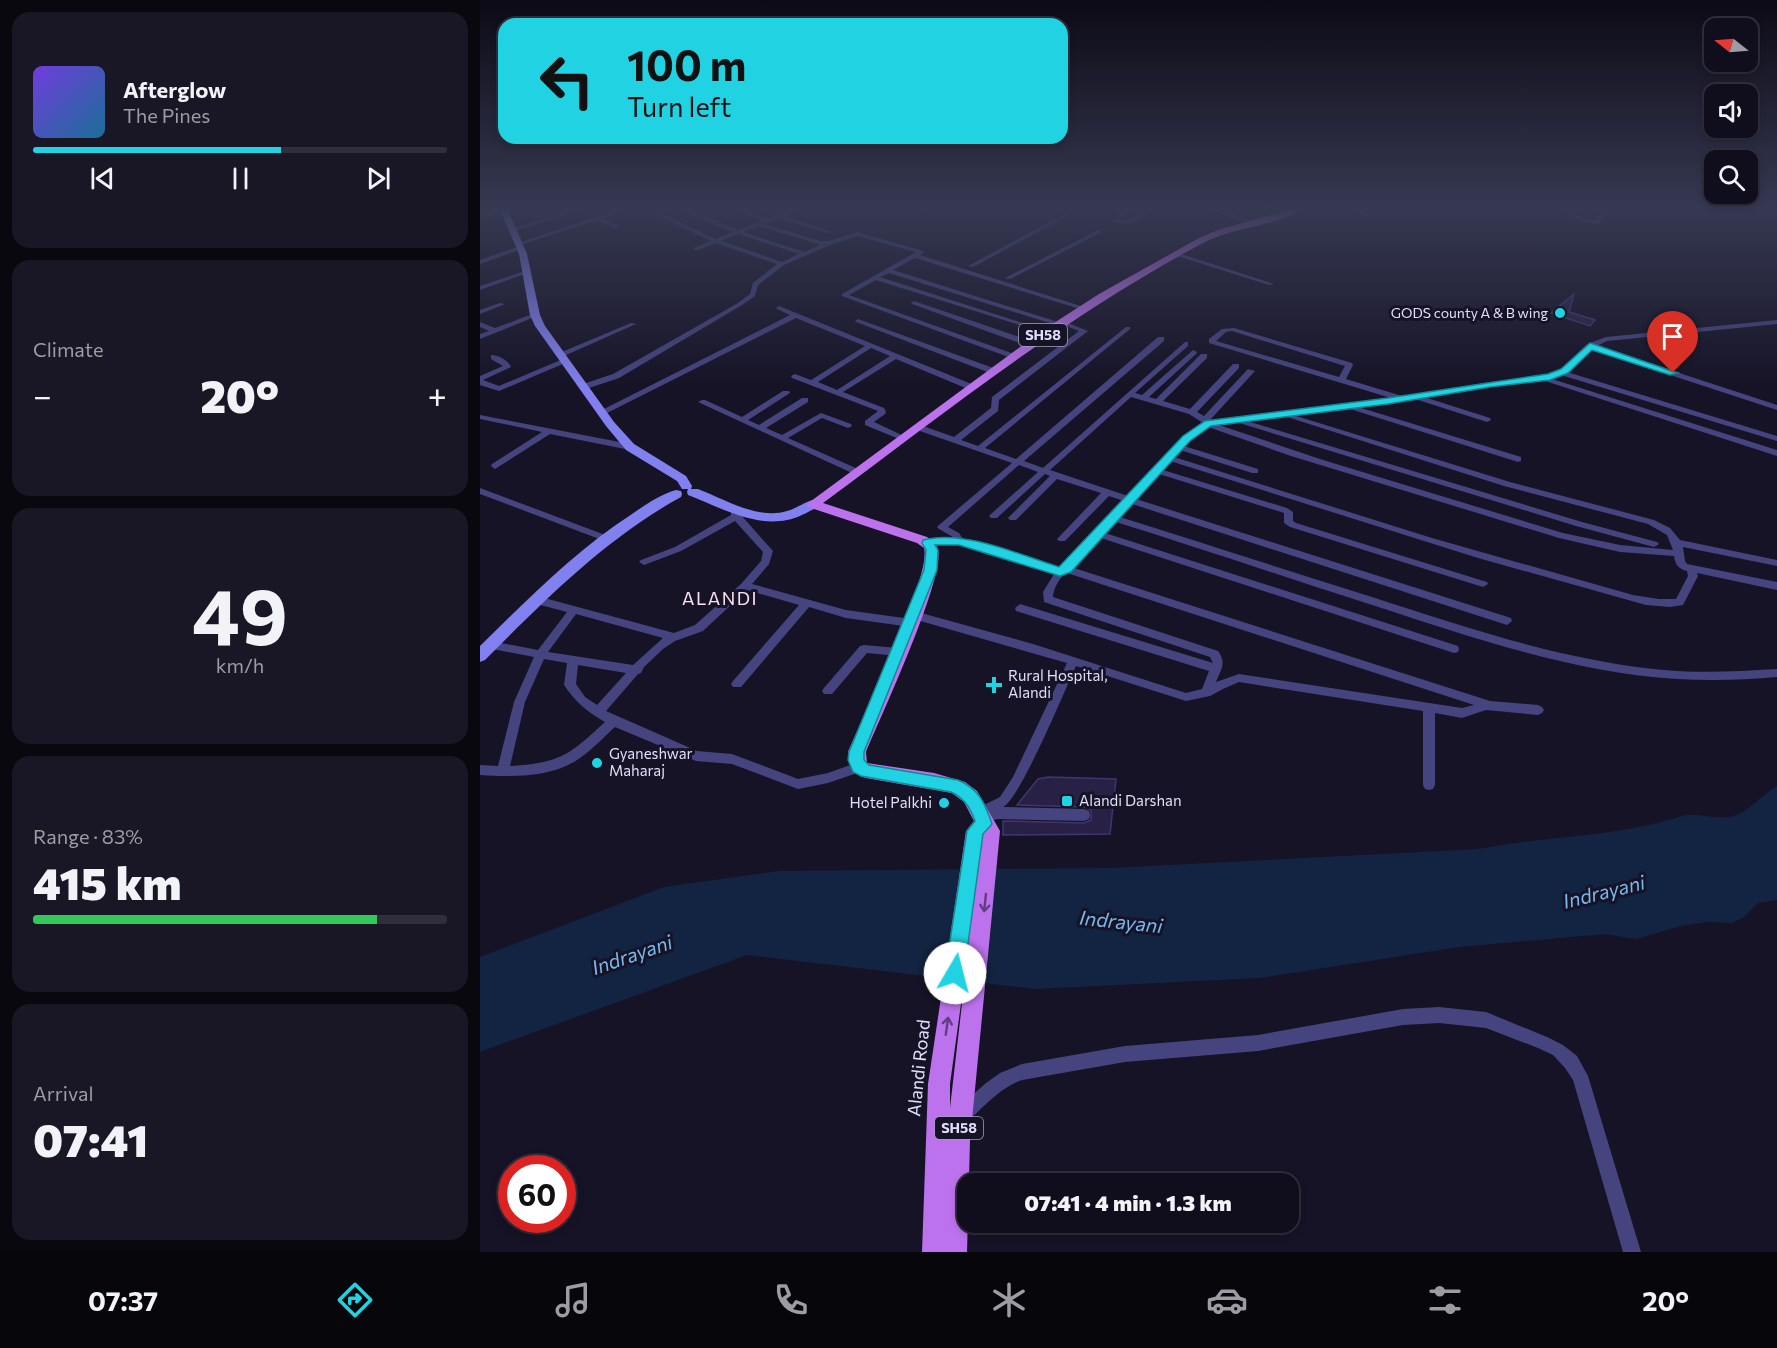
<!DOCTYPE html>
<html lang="en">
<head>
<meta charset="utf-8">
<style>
  :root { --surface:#100e1c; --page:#191725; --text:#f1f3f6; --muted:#9c9ca3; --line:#302e3b; --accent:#21d3e2 }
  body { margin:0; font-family:Commissioner,sans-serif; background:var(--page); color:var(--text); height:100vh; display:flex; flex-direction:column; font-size:22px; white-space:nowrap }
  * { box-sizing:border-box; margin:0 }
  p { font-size:20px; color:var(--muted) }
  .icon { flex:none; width:33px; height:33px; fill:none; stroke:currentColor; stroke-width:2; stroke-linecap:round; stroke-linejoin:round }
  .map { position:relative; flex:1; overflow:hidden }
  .side { display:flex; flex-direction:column; gap:12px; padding:12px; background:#09080f; width:480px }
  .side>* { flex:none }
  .top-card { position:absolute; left:18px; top:18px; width:570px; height:126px; border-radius:18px; box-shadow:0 3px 9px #0003,0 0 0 2px var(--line); background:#21d3e2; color:#111; overflow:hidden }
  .needle { width:39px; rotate:287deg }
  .controls { position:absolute; left:1224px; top:18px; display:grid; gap:12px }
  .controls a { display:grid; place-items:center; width:54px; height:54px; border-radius:12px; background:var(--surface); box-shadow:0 3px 9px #0003,0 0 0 2px var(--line); font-size:30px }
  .speed { position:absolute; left:18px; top:1155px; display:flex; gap:12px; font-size:30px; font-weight:700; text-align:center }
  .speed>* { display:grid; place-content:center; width:78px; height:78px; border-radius:50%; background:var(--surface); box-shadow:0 3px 9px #0003,0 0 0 2px var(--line); line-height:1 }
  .speed .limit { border:9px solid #d22; background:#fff; color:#111 }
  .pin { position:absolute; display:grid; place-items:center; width:51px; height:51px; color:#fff; margin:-62px -26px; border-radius:50% 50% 50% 0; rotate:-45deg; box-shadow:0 0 6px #0007 }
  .pin .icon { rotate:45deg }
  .me { position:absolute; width:66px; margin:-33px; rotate:8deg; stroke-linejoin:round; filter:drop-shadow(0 0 4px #0008) }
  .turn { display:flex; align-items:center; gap:21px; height:126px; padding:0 30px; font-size:27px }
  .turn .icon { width:78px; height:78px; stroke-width:2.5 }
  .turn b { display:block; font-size:42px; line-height:51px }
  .big { font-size:45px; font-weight:800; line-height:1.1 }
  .side .card { flex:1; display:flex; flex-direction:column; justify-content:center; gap:9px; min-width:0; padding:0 21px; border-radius:18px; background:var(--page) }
  .side .dial { align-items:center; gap:0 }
  .dial b { font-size:78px; line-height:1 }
  .song { display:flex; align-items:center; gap:18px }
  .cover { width:72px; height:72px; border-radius:9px; background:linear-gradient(135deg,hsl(260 70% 55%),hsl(200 70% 35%)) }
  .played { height:6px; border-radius:3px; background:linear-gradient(90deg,var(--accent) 60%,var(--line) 60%) }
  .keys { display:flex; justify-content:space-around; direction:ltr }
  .heat { display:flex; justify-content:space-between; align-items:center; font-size:33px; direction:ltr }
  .charge { height:9px; border-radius:4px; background:linear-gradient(90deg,#34c759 83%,var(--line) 0) }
  .trip { position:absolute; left:477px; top:1173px; width:342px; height:60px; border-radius:18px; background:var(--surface); box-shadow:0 3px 9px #0003,0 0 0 2px var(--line); font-weight:800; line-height:60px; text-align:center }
  .menu { display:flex; height:96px; justify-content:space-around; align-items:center; background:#06060b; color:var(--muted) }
  .menu .icon { width:42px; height:42px }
  .menu .selected { color:var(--accent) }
  .menu b { font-size:27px; color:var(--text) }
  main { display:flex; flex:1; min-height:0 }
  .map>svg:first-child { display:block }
  .water { fill:#122441 }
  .building { fill:#282145; stroke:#40366e; stroke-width:1.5 }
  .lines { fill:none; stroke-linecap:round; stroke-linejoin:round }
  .street { fill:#45447f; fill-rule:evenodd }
  .secondary { fill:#8080ef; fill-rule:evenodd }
  .primary { fill:#bc72ed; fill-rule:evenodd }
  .oneway { stroke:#613e80 }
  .route { fill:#21d3e2; stroke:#158993; stroke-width:1.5 }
  .poi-dot { fill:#21d3e2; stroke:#161326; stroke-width:2 }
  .labels { text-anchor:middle; stroke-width:6; stroke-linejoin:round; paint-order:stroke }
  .far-poi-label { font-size:14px; fill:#e0ddfb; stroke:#161326; text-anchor:end }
  .shield { fill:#161326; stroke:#a3a0bb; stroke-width:1.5 }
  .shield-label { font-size:14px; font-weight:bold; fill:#e0ddfb }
  .poi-label { font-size:15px; fill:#e0ddfb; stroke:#161326; text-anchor:start }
  .quarter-label { font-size:18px; letter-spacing:1.5px; fill:#fbdff1; stroke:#161326 }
  .near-street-label { font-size:18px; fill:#e0ddfb; stroke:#161326 }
  .near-water-label { font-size:20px; font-style:italic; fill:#78b9ee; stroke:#161326 }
</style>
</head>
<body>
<main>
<section class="side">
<div class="card">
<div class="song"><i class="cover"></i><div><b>Afterglow</b><p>The Pines</p></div></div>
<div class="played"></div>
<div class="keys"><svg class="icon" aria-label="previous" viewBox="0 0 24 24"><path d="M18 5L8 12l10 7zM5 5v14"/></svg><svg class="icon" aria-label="pause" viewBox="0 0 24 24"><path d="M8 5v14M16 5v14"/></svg><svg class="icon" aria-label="next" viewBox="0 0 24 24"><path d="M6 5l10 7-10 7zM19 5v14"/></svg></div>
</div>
<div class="card"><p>Climate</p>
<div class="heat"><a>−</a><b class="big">20°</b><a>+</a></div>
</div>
<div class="card dial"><b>49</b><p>km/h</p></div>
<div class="card"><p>Range · 83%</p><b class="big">415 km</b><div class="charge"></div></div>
<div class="card"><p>Arrival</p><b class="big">07:41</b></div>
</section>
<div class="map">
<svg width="1297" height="1252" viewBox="0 0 1297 1252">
  <rect width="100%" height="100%" fill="#161326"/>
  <path class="water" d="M1297 786V900L1278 903 1264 917 1252 923 1228 922 1201 926 1156 939 1125 934 979 947 780 978 555 989 267 955 0 1052V957L184 887 299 871 629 868 999 849C1066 836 1137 837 1202 816 1219 811 1239 822 1256 815 1270 810 1283 794 1297 786Z"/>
  <path class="building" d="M1094 294 1089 312 1115 320 1110 326 1071 313Z
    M568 777 636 779 630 834 523 835V821L604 823 611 820V810L604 807 537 805 558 779Z"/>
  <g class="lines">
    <path class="street" d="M14 210H24L0 219V215Z
      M91 210H101L34 231 29 230Z
      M136 210H146L123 218 138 226V228H134L117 220 40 245 35 244Z
      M166 210H174L236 239 252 232 202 210H210L258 230 282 221 257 210H266L287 219 307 210H316L304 216 353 232 348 233 299 218 284 224 340 241H349L377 232 443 251V253L440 255 604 307V309H600L435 258 413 270 578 322 583 321 608 331 519 400 518 411 481 440 498 446 646 327H650V329L505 448 536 459 678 337H684V341L544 461 563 468 705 342H708V346L655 393 662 395 713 350 717 352 716 354 669 397 676 399 721 354H727V358L683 401 710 409 753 364H759V368L717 412 724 416 768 369 775 371 730 420 911 398 729 343V339L742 329 754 328 872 363 873 365 866 379 922 396 1010 382 1068 375 1081 369 1107 344 1126 337 1297 320V324L1127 341 1117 346 1297 405V410L1111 349 1087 372 1297 436V441L1081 375 1072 379 1297 450V456L1062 380 1010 386 944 397 1010 418 1011 420 1007 422 935 399 878 407 1041 457V461L1038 462 867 408 813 415 1030 482 1174 520 1190 528 1200 540 1297 560V566L1203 547 1205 561 1207 564 1297 582V590L1217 573 1218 576 1203 605 1190 607 1166 605 998 558 690 461 683 470 807 508 813 512V521L816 523 1007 582 1008 584 1003 587 810 527 804 523V513L801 512 679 474 656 499 1031 618 1032 621 1027 625 652 504 640 517C724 543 808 571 892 597 991 629 1093 664 1197 671 1231 673 1263 671 1297 669V677C1264 680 1231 681 1197 679 1092 673 985 635 886 603 802 576 719 548 636 522L625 533 978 646 979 649 978 652 974 653 621 538 594 568 1010 701 1058 705 1062 707 1064 710 1062 713 1058 715 1006 710 982 718 955 713V785L953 789 949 790 945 789 943 785V711L759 682 743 689 730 696 706 701 596 666C585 690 540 799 523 807L604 809 609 811 610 815 609 819 604 821 518 819C508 821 499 824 494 813L496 809 520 797 533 777 587 663 430 618 429 615 430 612 434 611 553 644 706 693 722 689 729 671 536 611 535 608 540 604 733 663 730 657 564 602 563 592 574 574 480 544 462 543 448 546 443 543 445 541 462 537H473L459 529 457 527 459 525 532 463 434 429V425H440L474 437 511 408 512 397 599 331 581 324 576 325 409 273 400 277 571 332 565 333 396 280 369 295 537 355 538 357 534 359 362 296V294L436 252 377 236 350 245 304 265 278 285 275 296 262 305 139 378 106 389H100V385L133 374 258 303 270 294 273 283 297 264 236 243 218 250H214V248L231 241ZM279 226 338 244 340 245 324 252 263 232ZM258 234 319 254 302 262 241 241ZM752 331 865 366 859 377 736 341 746 332ZM651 397 709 414 723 423 703 437 648 496 570 470ZM804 416 1024 486 1168 524 1187 535 1193 550 1140 545 1083 533 843 460 736 424 756 422 1096 526 1174 547 1179 544 1177 542 1102 522 767 421ZM728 427 811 456 1079 538 1140 552 1194 556C1195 565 1199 569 1207 571L1208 576 1196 599H1179L1153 595 952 538 694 457 700 450 772 473H778V469L704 446ZM539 465 558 472 511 514 509 516 511 518H517L565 474 570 476 528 518 530 520H536L577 479 621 493 579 537 577 539 579 541H585L629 496 644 501 584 567 579 568 483 539 479 533 468 527ZM587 573 994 705 982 708 759 674 736 682C741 669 747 663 738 651L573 597C573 589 580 576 587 573Z
      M280 210H286L287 211 284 213Z
      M449 210H457L451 214H447L446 213Z
      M643 210H650L639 220C652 222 659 210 673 210L650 224 632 222V220Z
      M730 210H740L776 223 771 224Z
      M870 210H879L889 215 884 216Z
      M1076 210C1091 210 1102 219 1116 220L1122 210H1128L1120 223 1118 224 1104 222Z
      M586 213 591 214 493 267 488 266Z
      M618 230 621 232 620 233 530 279 525 278Z
      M40 246 43 248 42 249 0 264V260Z
      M694 253H698L794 284 789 285 694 255Z
      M45 271 50 272 0 290V286Z
      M434 301 554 342 555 344 548 346 432 304 431 303Z
      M20 303 25 304 0 314V310Z
      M299 306 494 385 495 387 488 389 416 359 363 392 404 408 406 412 405 414 394 422 426 437 422 439H419L385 425V421L398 411 312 378 311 376 315 374 331 380 385 346 316 318 125 414H119L118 412 310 315 297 309 296 308ZM391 348 410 356 357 390 338 382Z
      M55 313 58 315 57 316 0 339V334L9 331 0 327V322L15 328Z
      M378 319 516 369 517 371 510 373 376 322 375 321Z
      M151 323 156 324 84 356 77 354Z
      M11 355C18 355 28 360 31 367L3 380 19 386 83 359 90 361 19 391 0 385V376L23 366 11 359Z
      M303 391H309L310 393 268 420 279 425 322 398H328V402L286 428 302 435 341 413 371 424 372 426 368 428 342 418 308 438 378 469V473H372L218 402 222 400H225L262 417Z
      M0 415 150 444 154 447 150 450 70 434 15 469 11 466 12 464 62 432 0 419Z
      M0 488 128 536 130 538 125 541 122 540 0 494Z
      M256 507 259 508 261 515 293 551 289 564 272 584 366 610 431 619 436 623 435 626 431 627 366 618 329 607 261 687H253L251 684 253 681 319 605 267 590 223 631 195 641 183 649 164 667 161 673 158 674 126 711 217 751 252 754 318 779 348 773 379 762 383 763 385 767 383 771 348 783 318 789 252 764 216 761 135 727C124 737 113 749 100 758 72 778 33 777 0 775V765L18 766 34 702 54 657 7 648 6 645 7 642 11 641 58 650 87 612 53 603 52 600 57 596 194 633 215 625 261 584 281 561 283 552 255 521 201 551 164 565 159 562 161 560 195 547 251 515V510ZM96 614 183 638 153 665 68 652ZM64 659 87 663 84 685C95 702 108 712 125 722 89 755 81 763 30 766L45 702ZM98 665 146 673 117 705 105 697 96 684Z
      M384 645 418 648 422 649 423 652 422 655 418 656 387 653 352 694H344L342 691 344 688 380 646Z
      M959 1007 1006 1012 1067 1037 1083 1045 1097 1056 1108 1076 1161 1252H1143L1093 1080 1085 1068 1073 1055 1058 1048 1006 1028 959 1023 923 1025 778 1051 645 1062 542 1080C527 1085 516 1095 505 1105 498 1111 493 1118 485 1121L479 1119 477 1113 479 1107 506 1083 520 1073 542 1064 645 1046 778 1035 923 1009Z"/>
    <path class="secondary" d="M20 210H28L47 254 60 315 65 326 134 422 154 444 206 476 212 486 211 489H218C244 499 278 520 307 511 316 509 324 502 333 500L339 504 338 507C328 512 318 518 307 520 274 527 239 507 208 495L207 492 208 489H202L197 481 146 450 126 426 55 326 50 315 39 254Z
      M196 490 201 491 202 494 201 497C125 539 66 599 5 660L0 662V646C48 599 95 551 152 514 165 505 181 494 196 490Z"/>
    <path class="primary" d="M808 210H822C796 226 753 227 723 243 586 316 467 411 343 503L447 537C452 540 457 544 458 550 465 579 400 718 386 752L387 763 454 773 485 782 497 791 520 831 490 1141 487 1252H442L448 1084 486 831 494 821 484 802 472 793 386 778 373 772 368 752C383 718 452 575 444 548L437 543 328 507 327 504 563 330 619 294 719 238 738 230ZM487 960 470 1108V1084Z"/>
  </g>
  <defs><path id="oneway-shaft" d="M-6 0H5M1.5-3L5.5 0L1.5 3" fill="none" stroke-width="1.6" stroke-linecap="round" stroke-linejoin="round" transform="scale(1.5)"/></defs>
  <g class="oneway">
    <use href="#oneway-shaft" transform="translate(505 903) rotate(96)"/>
    <use href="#oneway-shaft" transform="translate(467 1026) rotate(-82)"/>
  </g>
  <linearGradient id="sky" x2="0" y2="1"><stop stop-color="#0c0a15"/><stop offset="0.54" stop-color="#363952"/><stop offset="1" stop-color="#363952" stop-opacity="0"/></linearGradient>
  <rect width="1297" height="386" fill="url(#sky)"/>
  <path class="route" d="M1110 343 1198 373 1190 375 1112 350 1088 373 1070 380 1010 387 908 404 731 426 710 441 591 572 580 576 479 545H455L458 550 457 570 384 752V760L389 765 478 780C499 789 505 803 512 824L503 834 484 973 481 980 475 982 468 980 465 973 487 831 495 821C490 807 484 798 471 792L381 776 373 772 368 760 369 752 444 570 446 550 442 543 443 540C483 529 540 555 579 567L703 436 725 421 908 398 1068 374 1081 369Z"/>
  <g class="poi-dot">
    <circle cx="1080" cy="313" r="6"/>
    <path d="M511 676h6v6h6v6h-6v6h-6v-6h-6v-6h6z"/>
    <circle cx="117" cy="763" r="6"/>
    <rect x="581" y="795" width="12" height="12" rx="3"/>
    <circle cx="464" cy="803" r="6"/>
  </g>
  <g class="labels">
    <g class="far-poi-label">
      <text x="1068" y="318">GODS county A &amp; B wing</text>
    </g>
    <g class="shield">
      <rect x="539" y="324" width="48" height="22" rx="4.5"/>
      <rect x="455" y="1117" width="48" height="22" rx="4.5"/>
    </g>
    <g class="shield-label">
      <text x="563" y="340">SH58</text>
      <text x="479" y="1133">SH58</text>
    </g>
    <g class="poi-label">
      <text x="528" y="681">Rural Hospital,<tspan x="528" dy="17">Alandi</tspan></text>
      <text x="129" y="759">Gyaneshwar<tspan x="129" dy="17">Maharaj</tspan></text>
      <text x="599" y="806">Alandi Darshan</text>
      <text x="452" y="808" text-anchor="end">Hotel Palkhi</text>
    </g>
    <g class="quarter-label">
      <text x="240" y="605">ALANDI</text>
    </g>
    <g class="near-street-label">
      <text transform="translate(439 1068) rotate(-84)" y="6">Alandi Road</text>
    </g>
    <g class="near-water-label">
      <text transform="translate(1124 892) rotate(-14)" y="7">Indrayani</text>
      <text transform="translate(641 922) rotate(6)" y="7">Indrayani</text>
      <text transform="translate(152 955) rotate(-19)" y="7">Indrayani</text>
    </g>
  </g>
</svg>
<div class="controls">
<a><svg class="needle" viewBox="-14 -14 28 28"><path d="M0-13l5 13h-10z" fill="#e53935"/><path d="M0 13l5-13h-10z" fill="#9c9ca3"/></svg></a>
<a><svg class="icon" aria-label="sound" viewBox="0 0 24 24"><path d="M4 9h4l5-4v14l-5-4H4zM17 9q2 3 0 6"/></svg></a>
<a><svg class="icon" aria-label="search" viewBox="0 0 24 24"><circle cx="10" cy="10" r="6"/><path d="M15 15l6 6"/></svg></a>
</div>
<div class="speed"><div class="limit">60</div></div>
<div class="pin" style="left:1193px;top:373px;background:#d93025"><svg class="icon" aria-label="arrive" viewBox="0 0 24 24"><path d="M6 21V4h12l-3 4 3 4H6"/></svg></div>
<svg class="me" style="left:475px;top:973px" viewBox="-20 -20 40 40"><circle r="19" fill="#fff"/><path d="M0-13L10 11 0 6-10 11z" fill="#21d3e2"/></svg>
<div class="trip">07:41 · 4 min · 1.3 km</div>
<div class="top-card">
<div class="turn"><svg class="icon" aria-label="left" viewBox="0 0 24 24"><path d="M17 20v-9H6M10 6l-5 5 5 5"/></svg><div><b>100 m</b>Turn left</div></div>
</div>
</div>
</main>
<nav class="menu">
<b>07:37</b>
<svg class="icon selected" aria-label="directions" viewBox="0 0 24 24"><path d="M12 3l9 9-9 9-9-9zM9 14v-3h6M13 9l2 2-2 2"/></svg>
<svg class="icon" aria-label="music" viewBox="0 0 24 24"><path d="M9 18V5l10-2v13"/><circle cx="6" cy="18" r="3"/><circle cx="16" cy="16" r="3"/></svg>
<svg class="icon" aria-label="phone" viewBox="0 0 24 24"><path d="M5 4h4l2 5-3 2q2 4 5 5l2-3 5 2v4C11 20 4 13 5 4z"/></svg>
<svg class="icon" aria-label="climate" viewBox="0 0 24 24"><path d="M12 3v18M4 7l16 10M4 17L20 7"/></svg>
<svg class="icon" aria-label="car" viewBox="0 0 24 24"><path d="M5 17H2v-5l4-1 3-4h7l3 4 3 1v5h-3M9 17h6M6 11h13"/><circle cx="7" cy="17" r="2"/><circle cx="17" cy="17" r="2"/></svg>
<svg class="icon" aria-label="filters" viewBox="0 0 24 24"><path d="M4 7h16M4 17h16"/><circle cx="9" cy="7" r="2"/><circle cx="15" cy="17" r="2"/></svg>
<b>20°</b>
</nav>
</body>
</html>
